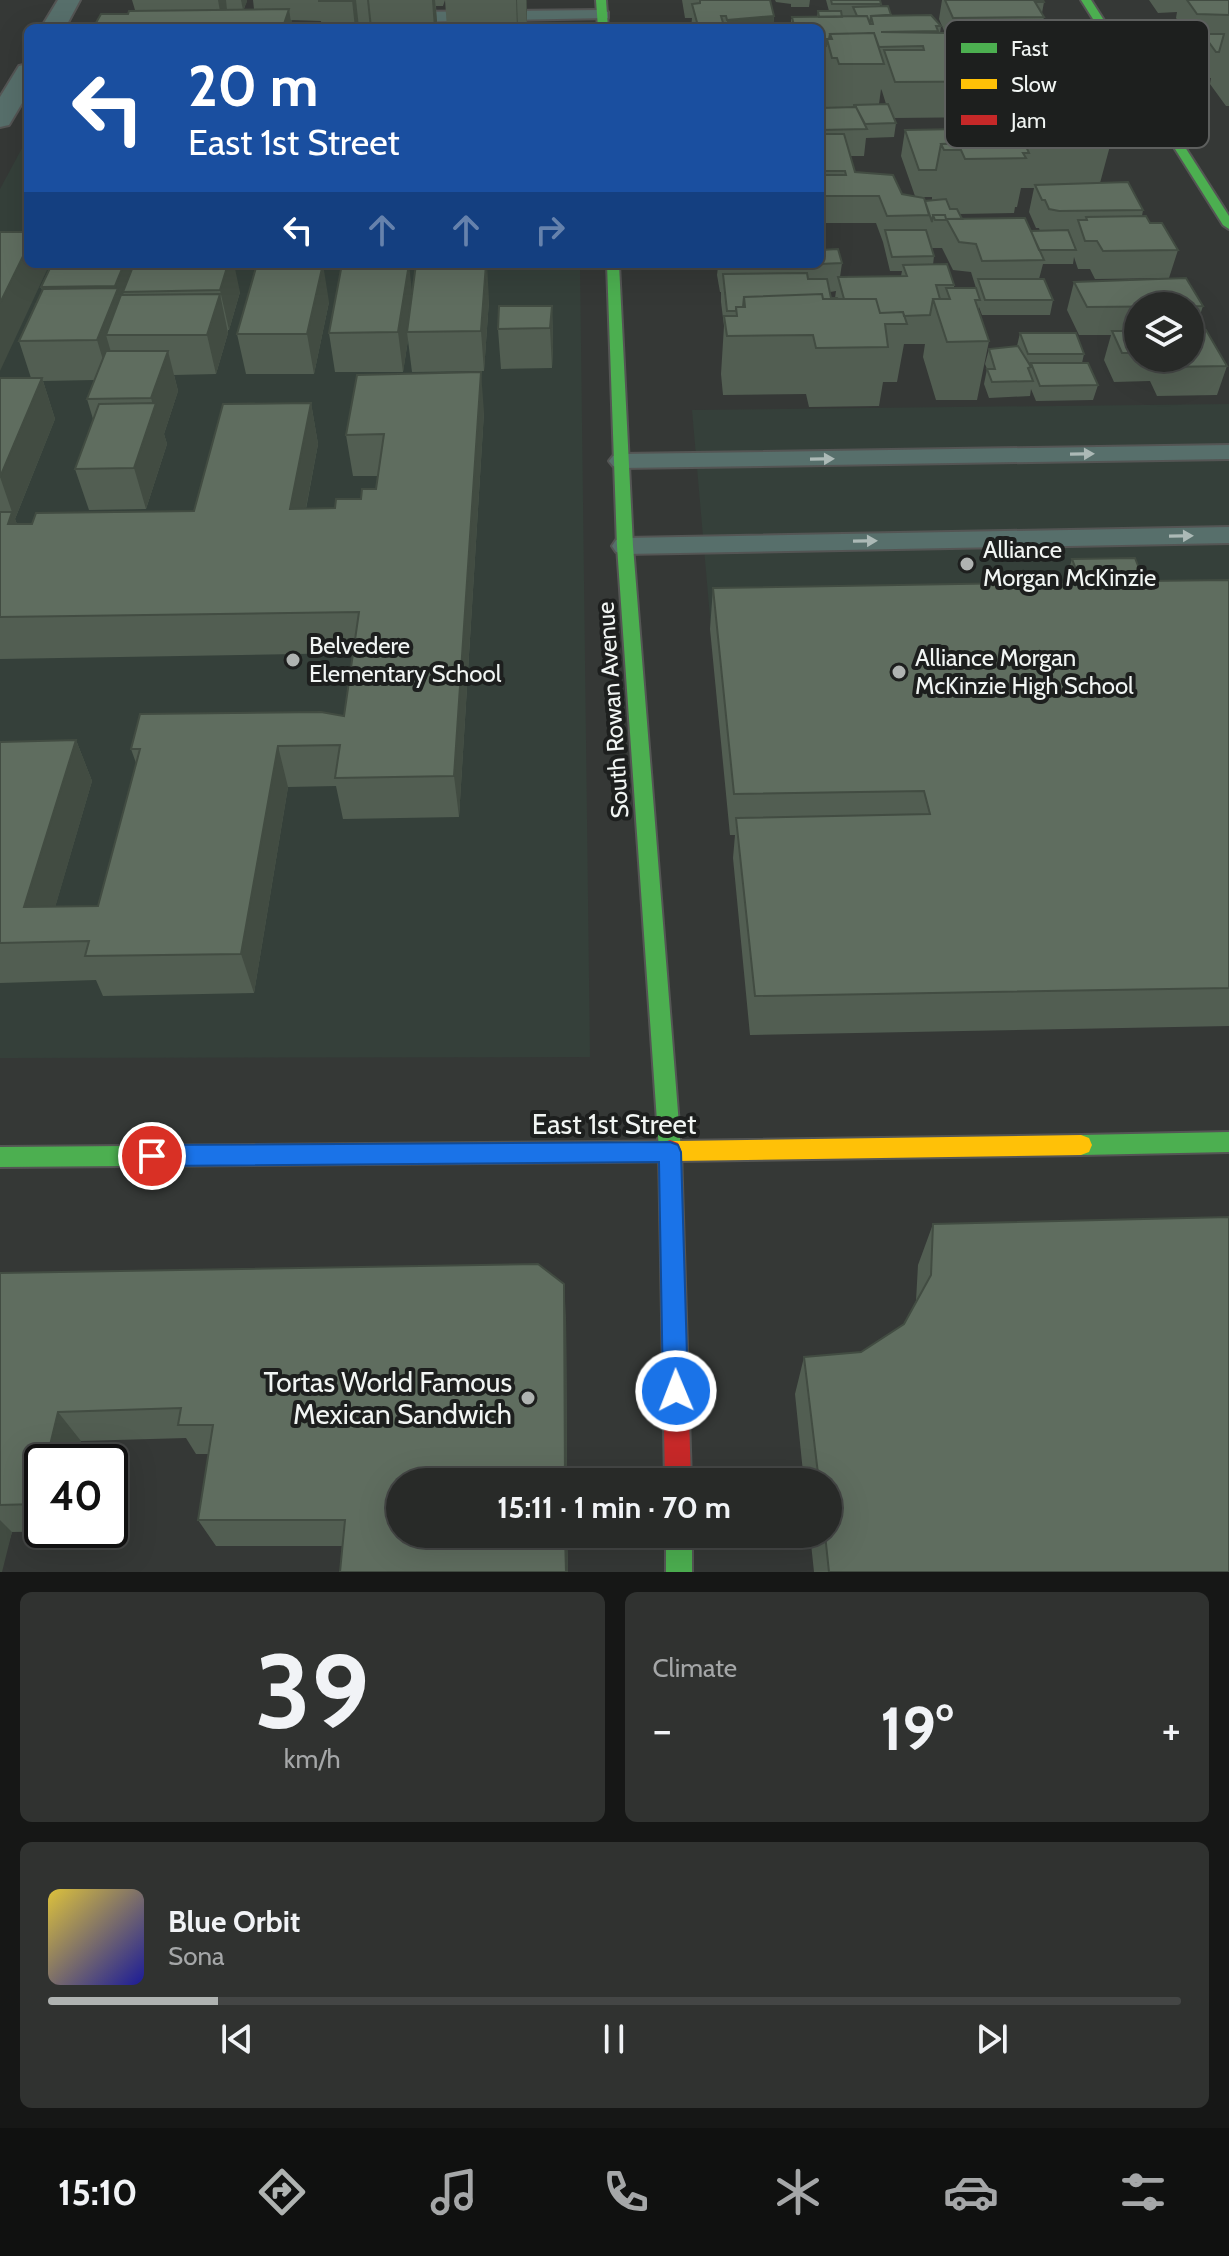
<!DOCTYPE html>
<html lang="en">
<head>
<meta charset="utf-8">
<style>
  :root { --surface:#282a28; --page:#303230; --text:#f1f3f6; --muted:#a5a7a8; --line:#444645; --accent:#afb3b1 }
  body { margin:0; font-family:Cabin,sans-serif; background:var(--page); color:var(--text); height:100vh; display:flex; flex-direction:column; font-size:30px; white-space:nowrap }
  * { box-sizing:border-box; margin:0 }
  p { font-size:26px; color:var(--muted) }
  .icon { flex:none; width:44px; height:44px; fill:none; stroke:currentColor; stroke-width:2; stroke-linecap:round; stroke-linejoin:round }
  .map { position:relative; height:1572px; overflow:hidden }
  .drawer { display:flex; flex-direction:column; gap:20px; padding:20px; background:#161716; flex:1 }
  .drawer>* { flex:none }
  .guide { position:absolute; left:24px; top:24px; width:800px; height:244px; border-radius:12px; box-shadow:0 8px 32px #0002,0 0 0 2px var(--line); background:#1a4fa0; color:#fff; overflow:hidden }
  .tools { position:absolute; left:1124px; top:292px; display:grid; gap:16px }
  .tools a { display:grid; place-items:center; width:80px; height:80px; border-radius:50%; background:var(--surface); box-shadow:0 8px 32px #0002,0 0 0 2px var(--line); font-size:40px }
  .speed { position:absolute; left:24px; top:1444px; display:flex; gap:16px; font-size:40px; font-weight:700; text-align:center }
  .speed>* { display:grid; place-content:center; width:104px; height:104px; border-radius:50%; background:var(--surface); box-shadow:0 8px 32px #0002,0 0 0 2px var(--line); line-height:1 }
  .speed .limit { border:4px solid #111; border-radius:12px; background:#fff; color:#111 }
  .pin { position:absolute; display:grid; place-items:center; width:68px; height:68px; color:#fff; margin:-34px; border:4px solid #fff; border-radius:50%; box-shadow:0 2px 8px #0007 }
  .me { position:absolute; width:88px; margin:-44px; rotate:359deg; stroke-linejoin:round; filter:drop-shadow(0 0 6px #0008) }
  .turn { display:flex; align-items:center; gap:28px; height:168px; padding:0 32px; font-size:36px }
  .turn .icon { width:104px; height:104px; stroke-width:2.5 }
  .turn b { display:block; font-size:56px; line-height:68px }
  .lanes { display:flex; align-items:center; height:76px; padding:0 32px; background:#0003; justify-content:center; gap:40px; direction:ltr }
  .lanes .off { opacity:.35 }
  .big { font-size:60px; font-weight:700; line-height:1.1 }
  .drawer .widget { flex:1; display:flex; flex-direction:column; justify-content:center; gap:12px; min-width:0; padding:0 28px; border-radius:12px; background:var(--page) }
  .drawer .dial { align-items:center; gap:0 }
  .dial b { font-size:104px; line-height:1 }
  .song { display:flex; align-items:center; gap:24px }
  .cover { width:96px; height:96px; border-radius:12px; background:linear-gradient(135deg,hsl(50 70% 55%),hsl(240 70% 35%)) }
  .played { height:8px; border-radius:4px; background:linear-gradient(90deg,var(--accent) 15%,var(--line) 15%) }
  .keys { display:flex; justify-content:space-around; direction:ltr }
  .heat { display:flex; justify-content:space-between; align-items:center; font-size:44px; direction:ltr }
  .drawer .tiles { flex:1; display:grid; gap:20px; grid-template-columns:1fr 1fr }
  .widget:last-child { grid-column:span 2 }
  .trip { position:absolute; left:386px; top:1468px; width:456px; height:80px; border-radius:40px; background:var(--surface); box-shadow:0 8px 32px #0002,0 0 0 2px var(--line); font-weight:700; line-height:80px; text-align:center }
  .tabs { display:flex; height:128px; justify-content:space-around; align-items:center; background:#101110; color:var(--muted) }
  .tabs .icon { width:56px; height:56px }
  .tabs .active { color:var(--accent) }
  .tabs b { font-size:36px; color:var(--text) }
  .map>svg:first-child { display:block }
  .built { fill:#35403a }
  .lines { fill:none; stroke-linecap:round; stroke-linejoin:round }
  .lane-casing { stroke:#545554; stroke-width:4 }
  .street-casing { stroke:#545554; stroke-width:4 }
  .fast-casing { stroke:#545554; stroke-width:4 }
  .slow-casing { stroke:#545554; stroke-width:4 }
  .jam-casing { stroke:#545554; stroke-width:4 }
  .lane { fill:#576f6b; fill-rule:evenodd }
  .street { fill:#576f6b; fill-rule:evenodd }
  .fast { fill:#4caf50; fill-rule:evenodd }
  .slow { fill:#ffc107; fill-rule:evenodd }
  .jam { fill:#c62828; fill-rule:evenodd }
  .wall { fill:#525e52; fill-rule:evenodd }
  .shaded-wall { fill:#424c42 }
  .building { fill:#5f6d5f; stroke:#424c42; stroke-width:2 }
  .oneway { fill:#acb9b6 }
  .route { fill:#1a73e8; stroke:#114b97; stroke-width:2 }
  .poi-dot { fill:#afb3b1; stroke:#1d1f1e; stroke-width:3 }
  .labels { text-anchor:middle; stroke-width:8; stroke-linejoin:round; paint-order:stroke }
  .poi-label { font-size:24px; fill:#f1f5f3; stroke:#1d1f1e; text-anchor:start }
  .street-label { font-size:24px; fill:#f1f5f3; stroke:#1d1f1e }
  .near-street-label { font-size:28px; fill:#f1f5f3; stroke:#1d1f1e }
  .near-poi-label { font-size:28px; fill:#f1f5f3; stroke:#1d1f1e; text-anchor:end }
  .key { fill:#1d1f1e; stroke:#5d5f5e; stroke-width:2 }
  .key-label { font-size:22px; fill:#f1f5f3 }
</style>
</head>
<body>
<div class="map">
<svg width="1229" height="1572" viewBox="0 0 1229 1572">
  <rect width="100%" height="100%" fill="#353836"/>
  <path class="built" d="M28 137V264H580L590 1057 0 1058V189Z
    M1229 404V1026L719 721 692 410Z"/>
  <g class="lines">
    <defs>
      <path id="lane" d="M602 10 608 12V18L404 22 396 17 404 12Z
        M1229 445V459L621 468 613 466 609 461 613 456 621 454Z
        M1229 527V543L625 554 616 552 612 546 616 540 625 538Z"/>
      <path id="street" d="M58 0H80L65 28H41Z
        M28 64V93L9 125 0 127V97L19 66Z"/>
      <path id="fast" d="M596 0H606L608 28H598Z
        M1081 0H1091L1229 216V229L1223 225Z
        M607 264H619L633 546 681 1150 678 1157 670 1160 662 1157 659 1150 617 546Z
        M1229 1132V1152L1081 1155 1073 1152 1070 1145 1073 1138 1081 1135Z
        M605 1142 613 1145 616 1152 613 1159 605 1162 0 1167V1147Z
        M666 1534H692V1572H666Z"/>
      <path id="slow" d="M1081 1135 1089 1138 1092 1145 1089 1152 1081 1155 605 1162 597 1159 594 1152 597 1145 605 1142Z"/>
      <path id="jam" d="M670 1140 678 1143 681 1150 691 1482H665L659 1150 662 1143Z"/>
    </defs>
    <use href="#lane" class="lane-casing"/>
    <use href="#street" class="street-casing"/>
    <use href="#fast" class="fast-casing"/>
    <use href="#slow" class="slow-casing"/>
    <use href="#jam" class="jam-casing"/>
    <use href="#lane" class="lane"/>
    <use href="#street" class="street"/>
    <use href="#fast" class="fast"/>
    <use href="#slow" class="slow"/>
    <use href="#jam" class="jam"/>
  </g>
  <path class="wall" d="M132 0H247L244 9H254L253 0H527V28H447L445 0 443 6H436L437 21 436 28H322L321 21 291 20 292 27 128 14 135 10Z
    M682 0H770L774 16 773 28H691L692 18H685Z
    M775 0H810L809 7H791V4L776 2Z
    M826 0H880V6L891 15 941 26 940 33H945L939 19 942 0H1043L1044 2 1042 13 1044 17 1040 35 1056 50V54L1071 77 1066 99 1112 120 1110 125 1114 131 1100 183 1143 210 1142 216 1178 250 1169 278 1095 279 1090 269H1078L1074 257 1073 264H1043L1039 279 1053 300 1050 315H982L979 307V310L989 341 977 400H936L923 357 925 344H904L897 382H883L879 406 809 407 806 394 723 395 721 374 724 326 721 302V292H720L717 275 718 267H716V264L842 263 840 277 901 276 902 271H890L883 242 876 223H820V108H826L821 91 822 81H820V28H784V26H791V19L817 17 818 11H829ZM881 89 882 91 886 104H879ZM993 117 988 143H966L905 130 901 156 915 196 902 194 855 172 850 156H864L866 138 894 137 896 123 894 118ZM1021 188H1034L1029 212 1036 228H1039L1040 231H1031L962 219 960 214 1014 213 1015 207H1017ZM921 197H932V200L925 201ZM932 248H942L953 270 971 272 976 288H954V285L933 265 934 256ZM836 291 835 298H831L830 292Z
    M1149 0H1229V106H1226L1210 84 1211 78H1209L1196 59 1202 39 1190 38 1176 18 1177 12 1158 13Z
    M52 264 240 292 229 330H228V333L216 374 174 375 178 391 164 434 167 444 146 509 89 510 75 469 93 419 87 399 94 380 43 381 55 419 15 519 17 524 194 511 311 403 318 444 306 509 335 508 361 499 376 489 378 476H353L346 435 484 412 459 817 343 819 336 786 288 787 254 993 103 996 96 980 0 983V742L76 740 92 781 55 907 98 906 136 763 131 749 344 716 353 653 0 659V378H31L19 341 42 290 41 287Z
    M1074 282 1203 306 1195 330 1227 366 1217 395 1157 396 1150 381 1114 382 1104 360 1111 335H1079L1067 310ZM1138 306H1190V358H1138Z
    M412 292 489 300 484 371 412 372 408 340 403 372H335L329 333Z
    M329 302 314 374H246L237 334Z
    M552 306 553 346 552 368 501 369 498 329Z
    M1020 333 1084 354 1082 363 1098 385 1093 400 1036 401 1031 389 1030 396 989 398 984 384 987 369 985 364 989 349 1017 346Z
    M1072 559 1144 581 1229 580V1026L750 1035 733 858 735 835H730L710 629 713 588 1065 582Z
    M933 1224 1229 1572H814L810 1534H828V1482H804L795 1394 804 1357 861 1352 904 1324 916 1301 918 1265Z
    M0 1273 566 1317 567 1482H400V1534H567L568 1572H340L342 1546H216L198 1520 209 1454H196L186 1438 81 1441 77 1462H42V1530L62 1531 12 1532 0 1572Z"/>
  <path class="shaded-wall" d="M218 0H226L227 10 222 23Z
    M241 0H247V2L243 10Z
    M352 0H356L359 28H355Z
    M367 0H369L372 28H370Z
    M432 0H435L437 21 436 28H434Z
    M516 0H517L518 28H517Z
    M526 0H527V28Z
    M289 9 291 22 292 28 285 21Z
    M774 16 773 28H727V20Z
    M28 246V264H45L47 270 0 371V303Z
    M124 264H141L123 292 130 317 106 335 115 366 109 380 97 340 117 292 115 286Z
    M228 264H234L240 292 229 330 220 290Z
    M323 264 329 302 314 374 307 334Z
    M409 264 413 301 407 332 408 340 403 372 398 332Z
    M487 264 489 300 484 371 481 331Z
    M220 294 228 333 216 374 207 335Z
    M552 306 553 346 552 368 550 328Z
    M168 351 178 391 164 434 167 444 146 509 134 468 154 409 151 398Z
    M481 372 484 412 459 817 454 776Z
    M42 378 55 419 15 519 28 553 8 524 12 512 0 477Z
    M311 403 318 444 298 550 290 509Z
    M76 740 92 781 45 942 24 907Z
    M278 746 288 787 254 993 241 954Z
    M564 1284 566 1317 567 1482H565Z
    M58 1412 81 1441 77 1462H46Z
    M42 1481V1510L37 1504Z
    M0 1520 12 1532 2 1572H0Z
    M565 1534H567L568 1572H566Z"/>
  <path class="building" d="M319 0H352V1H319Z
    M700 0H770L774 16 727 20 726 16H721L724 26H698L692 4 700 3Z
    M831 0H880L881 4H832Z
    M945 0H1043L1044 2H1035L1044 17 953 18Z
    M1187 0H1229V15L1197 14Z
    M888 6 891 15 871 16 870 24 867 16H857L853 7Z
    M289 9 285 21H291L289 27H296L295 28H93L101 14H128L129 11Z
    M818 11H841L842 17H819Z
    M931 15 941 26H936L938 31 881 32 948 33 954 46H960L969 66H976L972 57 990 54H1059L1071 77H1046L1047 81 895 82 884 50H924L923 46 879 47 874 33 830 34 829 39H827L826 46H820V28H790L789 26H794L792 17 867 16 870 24H873L871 16Z
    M874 33 884 64H839L837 58H832L827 39H832L830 34Z
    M1203 34H1224L1219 52H1216Z
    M888 104 896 123 865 124 856 107H854V105Z
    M856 107 867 129 820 130V108Z
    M960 129 966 143 941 144 936 170H919L905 130Z
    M820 134H844L855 172 893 175 902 194 924 198 929 215 887 216 879 196H820V175H846L845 171H820Z
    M1018 142 1025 144 1029 153H1023L1026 158 965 159 961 150H944L941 144Z
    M1128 182 1143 210 1059 211 1049 209 1045 200H1042L1035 185Z
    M946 199 950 209H957L962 219H946L945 215H933L932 222 925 201Z
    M933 215H945L946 219 1025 218 1044 260 982 261 976 244 959 242 947 220H935Z
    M1146 216 1150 223H1162L1178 250 1103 251 1097 241H1085L1078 220H1087L1086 217Z
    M885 230H926L934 256 892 257Z
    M1068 230 1076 250H1039L1031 231Z
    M0 232H28V246L0 303Z
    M838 249 842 263 820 264V250Z
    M52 264H124L115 286 41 287Z
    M134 264H228L220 290 123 292Z
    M257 264H323L307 334H237Z
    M342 264H409L398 332 329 333Z
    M416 264H486L481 331 407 332Z
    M947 264 954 285H936L940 299H933L930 315 904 316 903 312 880 313 876 299H844L838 277 907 276 903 265Z
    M807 273 808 279H827L831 298H837L838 299H823L822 294 744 297 743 307H736V311H727L723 274Z
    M1186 278 1203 306 1087 307 1074 282Z
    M978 279H1044L1053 300H985Z
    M118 288 97 340 19 341 43 289Z
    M946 288H976L980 300H975L989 341 947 342 933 299H950Z
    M220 294 207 335H106L121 295Z
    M822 294 823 299H876L880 313 903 312 907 324H885L888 347 816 348 813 335 727 336 724 316H737L736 307H745L744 297Z
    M499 306H552L550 328 498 329Z
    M1190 330H1206L1227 366 1167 367 1162 358H1190Z
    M1112 331H1138V353H1122Z
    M1020 333H1076L1084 354H1028Z
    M1018 346 1031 367 1028 368 1033 381 992 382 987 369H995L989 349Z
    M106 351H168L151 398 87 399Z
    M1031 363H1088L1098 385 1040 386Z
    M481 372 454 776 335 778 340 745 278 746 241 954 85 956 89 941 0 943V742L76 740 24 907 98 906 140 749H131L140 714 321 712 344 716 359 612 0 617V512H12L8 524H32L36 513 194 511 223 404 311 403 290 509 335 508 336 499H361L362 489H376L384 434 346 435 357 375Z
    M0 378H42L0 477Z
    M156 403 134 468 75 469 99 404Z
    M1135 558 1144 581 1229 580V988L755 996 736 818 930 814 924 791 734 794 713 588 1081 582 1072 559Z
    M1229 1217V1572H829L825 1534H828V1482H819L804 1357 861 1352 904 1324 931 1275 933 1224Z
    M538 1264 564 1284 565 1482H400V1534H565L566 1572H340L345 1520H198L213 1425H178L181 1408 58 1412 46 1462H42V1481L37 1504 0 1505V1273Z"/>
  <defs><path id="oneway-solid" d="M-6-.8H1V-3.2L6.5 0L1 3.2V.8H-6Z" transform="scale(2)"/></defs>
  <g class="oneway">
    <use href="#oneway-solid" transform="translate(1082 454) rotate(-1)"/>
    <use href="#oneway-solid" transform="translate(822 459) rotate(-1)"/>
    <use href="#oneway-solid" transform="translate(1181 536) rotate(-1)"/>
    <use href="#oneway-solid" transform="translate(865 541) rotate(-1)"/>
  </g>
  <path class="route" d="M670 1142 678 1145 681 1152 688 1391 685 1400 676 1404 667 1400 663 1391 659 1162 152 1166 144 1163 140 1156 144 1148 152 1145Z"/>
  <g class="poi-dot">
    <circle cx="967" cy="564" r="8"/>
    <circle cx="293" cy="660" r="8"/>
    <circle cx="899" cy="672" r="8"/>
    <circle cx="528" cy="1398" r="8"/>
  </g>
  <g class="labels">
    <g class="poi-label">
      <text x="983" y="558">Alliance<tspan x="983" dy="28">Morgan McKinzie</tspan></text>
      <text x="309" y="654">Belvedere<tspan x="309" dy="28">Elementary School</tspan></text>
      <text x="915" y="666">Alliance Morgan<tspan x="915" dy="28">McKinzie High School</tspan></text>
    </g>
    <g class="street-label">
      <text transform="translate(613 710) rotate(-94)" y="8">South Rowan Avenue</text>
    </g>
    <g class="near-street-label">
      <text x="614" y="1134">East 1st Street</text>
    </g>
    <g class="near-poi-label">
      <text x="512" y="1392">Tortas World Famous<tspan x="512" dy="32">Mexican Sandwich</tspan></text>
    </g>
  </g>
  <rect x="945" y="20" width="264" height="128" rx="12" class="key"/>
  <rect x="961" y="43" width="36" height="10" fill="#4caf50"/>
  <rect x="961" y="79" width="36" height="10" fill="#ffc107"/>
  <rect x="961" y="115" width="36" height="10" fill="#c62828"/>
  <g class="key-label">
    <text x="1011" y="56">Fast</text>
    <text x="1011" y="92">Slow</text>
    <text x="1011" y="128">Jam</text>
  </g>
</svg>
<div class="tools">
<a><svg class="icon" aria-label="layers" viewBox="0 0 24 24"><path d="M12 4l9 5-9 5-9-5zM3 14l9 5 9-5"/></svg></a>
</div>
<div class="speed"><div class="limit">40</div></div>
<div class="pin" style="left:152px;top:1156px;background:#d93025"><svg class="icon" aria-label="arrive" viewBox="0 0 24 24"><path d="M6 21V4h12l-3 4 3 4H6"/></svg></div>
<svg class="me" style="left:676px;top:1391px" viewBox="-20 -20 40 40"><circle r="17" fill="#1a73e8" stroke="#fff" stroke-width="3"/><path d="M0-11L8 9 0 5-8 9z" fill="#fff"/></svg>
<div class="trip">15:11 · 1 min · 70 m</div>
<div class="guide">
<div class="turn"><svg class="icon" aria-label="left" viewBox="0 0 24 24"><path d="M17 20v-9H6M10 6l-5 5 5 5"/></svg><div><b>20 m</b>East 1st Street</div></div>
<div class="lanes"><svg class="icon" aria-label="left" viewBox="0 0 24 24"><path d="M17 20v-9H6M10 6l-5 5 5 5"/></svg><svg class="icon off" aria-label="ahead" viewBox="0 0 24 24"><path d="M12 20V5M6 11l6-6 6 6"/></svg><svg class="icon off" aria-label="ahead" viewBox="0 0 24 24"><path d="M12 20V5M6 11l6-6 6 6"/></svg><svg class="icon off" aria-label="right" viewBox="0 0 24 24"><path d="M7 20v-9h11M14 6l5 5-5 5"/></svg></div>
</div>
</div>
<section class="drawer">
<div class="tiles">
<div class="widget dial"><b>39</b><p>km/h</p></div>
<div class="widget"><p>Climate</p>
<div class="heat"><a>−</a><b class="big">19°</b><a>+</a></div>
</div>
<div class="widget">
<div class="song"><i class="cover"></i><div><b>Blue Orbit</b><p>Sona</p></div></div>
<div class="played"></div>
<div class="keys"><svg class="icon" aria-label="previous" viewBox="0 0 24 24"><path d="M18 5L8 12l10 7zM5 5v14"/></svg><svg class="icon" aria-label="pause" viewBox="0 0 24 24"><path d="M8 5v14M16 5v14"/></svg><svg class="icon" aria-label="next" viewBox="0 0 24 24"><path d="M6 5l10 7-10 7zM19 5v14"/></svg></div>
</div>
</div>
</section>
<nav class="tabs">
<b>15:10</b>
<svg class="icon active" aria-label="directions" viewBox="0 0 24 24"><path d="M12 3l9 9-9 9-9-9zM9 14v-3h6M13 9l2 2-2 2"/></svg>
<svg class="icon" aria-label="music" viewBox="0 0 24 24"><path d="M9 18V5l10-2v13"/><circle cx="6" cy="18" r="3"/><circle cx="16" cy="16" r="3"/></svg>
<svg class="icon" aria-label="phone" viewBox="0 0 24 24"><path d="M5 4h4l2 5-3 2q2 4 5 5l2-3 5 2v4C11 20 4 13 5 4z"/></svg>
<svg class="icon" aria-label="climate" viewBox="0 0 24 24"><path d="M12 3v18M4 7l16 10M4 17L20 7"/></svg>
<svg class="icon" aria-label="car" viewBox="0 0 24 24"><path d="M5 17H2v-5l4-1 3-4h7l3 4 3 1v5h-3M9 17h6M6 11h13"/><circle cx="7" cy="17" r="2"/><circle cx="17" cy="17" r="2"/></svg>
<svg class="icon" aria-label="filters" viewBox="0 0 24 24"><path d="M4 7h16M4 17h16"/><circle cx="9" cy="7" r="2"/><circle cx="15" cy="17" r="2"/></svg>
</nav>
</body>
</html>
